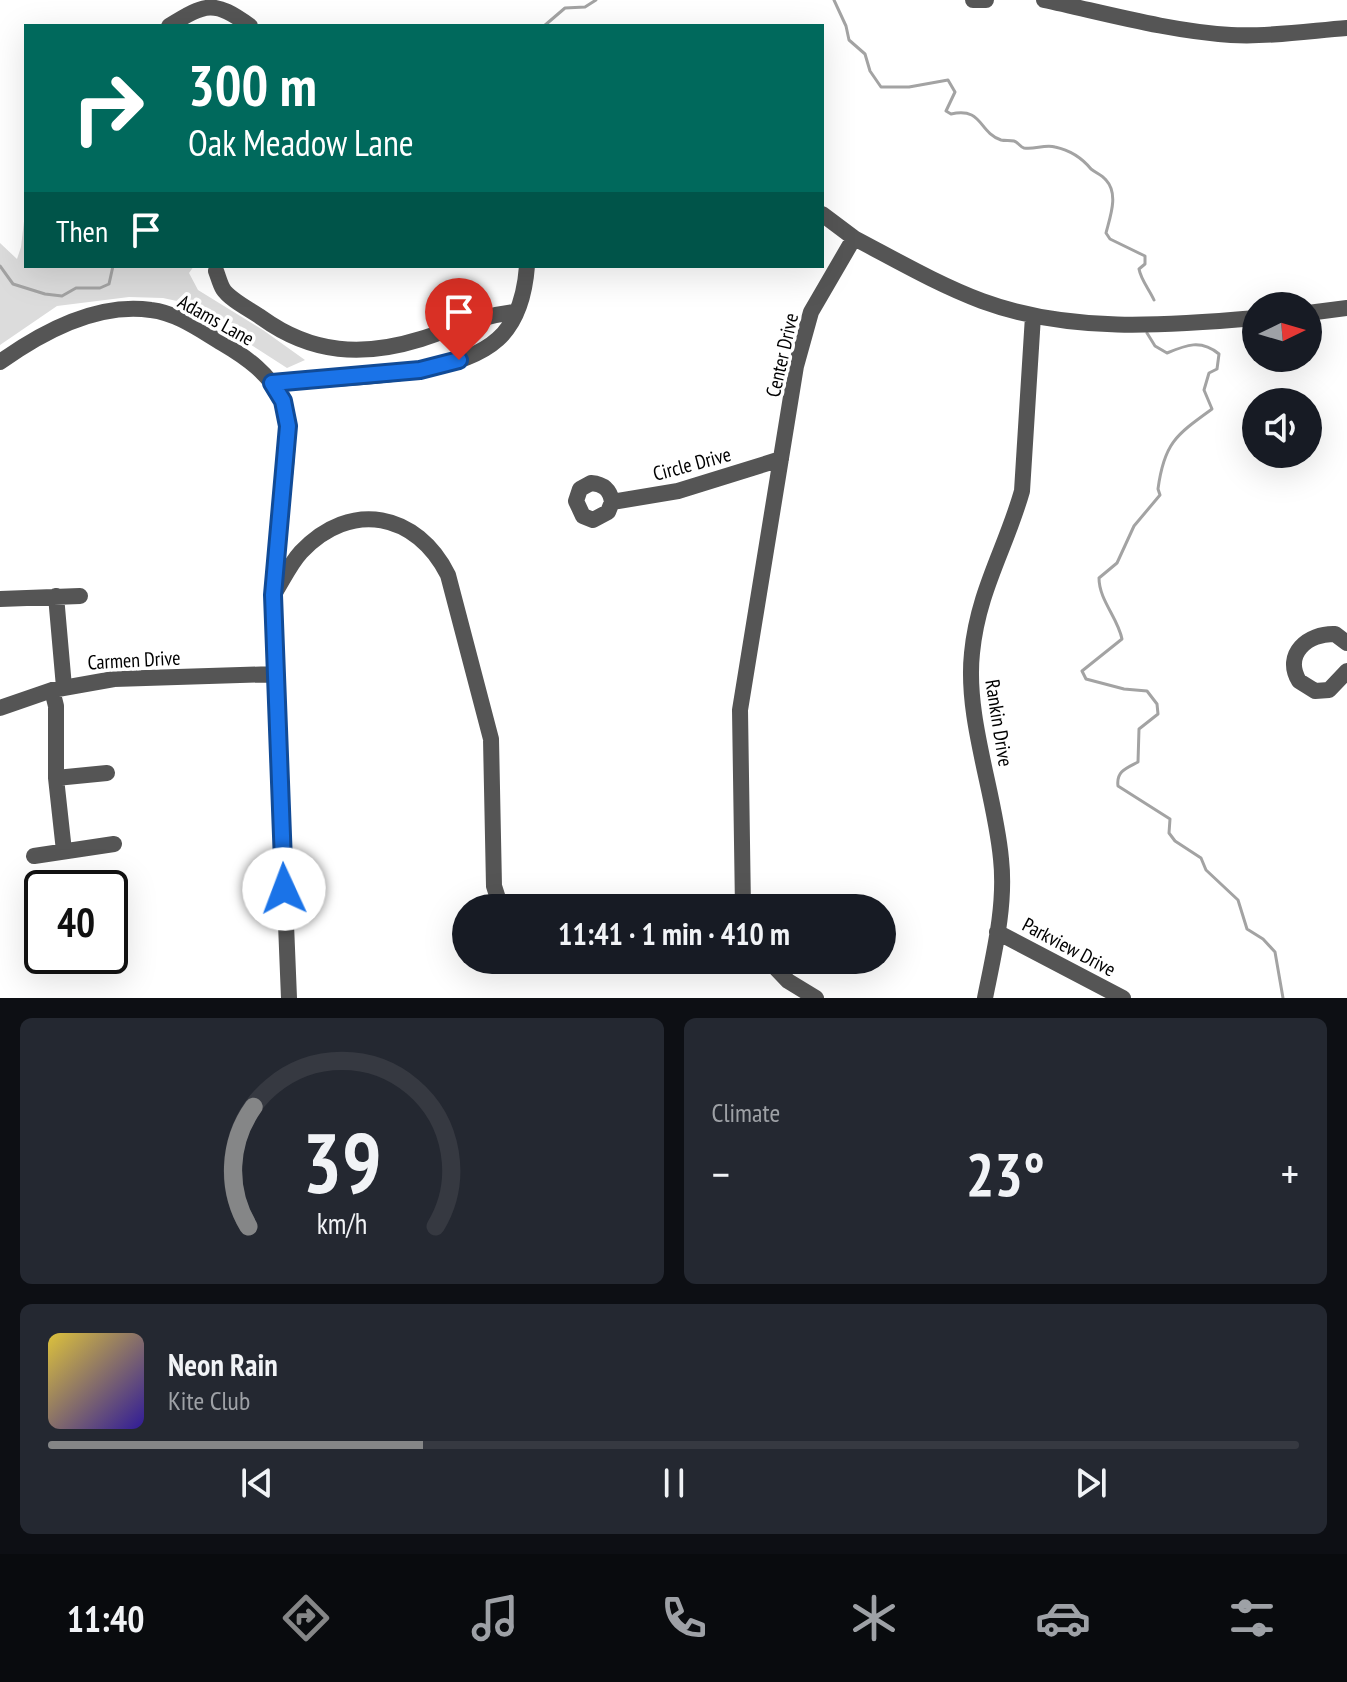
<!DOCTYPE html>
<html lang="en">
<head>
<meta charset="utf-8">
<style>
  :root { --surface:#171b24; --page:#242831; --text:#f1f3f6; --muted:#9ea1a6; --line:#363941; --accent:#858687 }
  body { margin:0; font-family:"PT Sans Narrow",sans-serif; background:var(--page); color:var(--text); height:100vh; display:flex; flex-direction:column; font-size:30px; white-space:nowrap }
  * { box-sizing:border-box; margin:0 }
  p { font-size:26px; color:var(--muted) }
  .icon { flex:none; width:44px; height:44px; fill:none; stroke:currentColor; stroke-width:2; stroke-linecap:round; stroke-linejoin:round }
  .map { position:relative; height:998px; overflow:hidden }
  .details { display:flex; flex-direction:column; gap:20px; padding:20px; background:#0d0f14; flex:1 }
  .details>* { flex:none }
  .top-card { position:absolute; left:24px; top:24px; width:800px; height:244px; border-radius:0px; box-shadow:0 8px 32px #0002; background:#00695c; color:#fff; overflow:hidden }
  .needle { width:52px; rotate:85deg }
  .controls { position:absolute; left:1242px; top:292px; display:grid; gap:16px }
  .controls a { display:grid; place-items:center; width:80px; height:80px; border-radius:50%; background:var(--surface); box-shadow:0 8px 32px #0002; font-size:40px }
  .speed { position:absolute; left:24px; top:870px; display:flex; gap:16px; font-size:40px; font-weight:700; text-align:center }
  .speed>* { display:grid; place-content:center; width:104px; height:104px; border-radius:50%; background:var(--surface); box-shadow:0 8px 32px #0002; line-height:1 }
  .speed .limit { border:4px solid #111; border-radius:12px; background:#fff; color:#111 }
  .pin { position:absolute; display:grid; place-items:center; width:68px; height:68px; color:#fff; margin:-82px -34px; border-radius:50% 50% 50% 0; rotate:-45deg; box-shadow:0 0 8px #0007 }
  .pin .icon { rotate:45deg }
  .me { position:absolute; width:88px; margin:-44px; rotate:358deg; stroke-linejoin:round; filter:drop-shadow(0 0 6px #0008) }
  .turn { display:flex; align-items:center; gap:28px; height:168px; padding:0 32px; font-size:36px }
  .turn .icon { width:104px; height:104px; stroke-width:2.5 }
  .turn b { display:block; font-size:56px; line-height:68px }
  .then { display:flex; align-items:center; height:76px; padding:0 32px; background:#0003; gap:16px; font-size:30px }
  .big { font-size:60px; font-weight:700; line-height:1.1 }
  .details .card { flex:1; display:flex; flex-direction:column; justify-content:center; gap:12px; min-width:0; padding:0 28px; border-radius:12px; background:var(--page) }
  .details .dial { align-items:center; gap:0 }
  .dial svg { height:208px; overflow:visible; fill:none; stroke:var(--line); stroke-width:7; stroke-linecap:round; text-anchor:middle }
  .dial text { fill:var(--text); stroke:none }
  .song { display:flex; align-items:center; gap:24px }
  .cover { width:96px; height:96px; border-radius:12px; background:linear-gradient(135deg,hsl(50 70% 55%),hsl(250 70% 35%)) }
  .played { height:8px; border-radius:4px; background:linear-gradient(90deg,var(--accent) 30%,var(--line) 30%) }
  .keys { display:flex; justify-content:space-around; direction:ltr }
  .heat { display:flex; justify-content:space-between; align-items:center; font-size:44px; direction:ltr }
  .details .tiles { flex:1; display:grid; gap:20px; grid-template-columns:1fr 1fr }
  .card:last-child { grid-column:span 2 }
  .trip { position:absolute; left:452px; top:894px; width:444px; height:80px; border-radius:40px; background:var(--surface); box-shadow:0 8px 32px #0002; font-weight:700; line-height:80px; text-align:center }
  .dock { display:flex; height:128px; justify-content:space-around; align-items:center; background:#090b0e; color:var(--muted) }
  .dock .icon { width:56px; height:56px }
  .dock .current { color:var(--accent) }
  .dock b { font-size:36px; color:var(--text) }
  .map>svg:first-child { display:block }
  .green { fill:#dcdcdc }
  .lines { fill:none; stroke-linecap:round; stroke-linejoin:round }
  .stream { stroke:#a3a3a3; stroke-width:3 }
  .minor { stroke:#555; stroke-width:16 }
  .route-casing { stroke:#114b97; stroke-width:20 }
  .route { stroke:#1a73e8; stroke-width:14 }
  .labels { text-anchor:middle; stroke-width:7; stroke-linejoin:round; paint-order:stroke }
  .street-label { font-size:20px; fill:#000; stroke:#fff }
</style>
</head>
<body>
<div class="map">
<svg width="1347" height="998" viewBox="0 0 1347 998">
  <rect width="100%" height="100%" fill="#fff"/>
  <path class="green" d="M26 204V266H194L189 273 198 290 263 330 305 360 287 368 186 303 163 298 129 297 57 306 0 345V243L17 259 21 247Z"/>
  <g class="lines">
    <path class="stream" d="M834 0 846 26 849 40 865 54 870 71 881 87H909L948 80 955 92 946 111 951 114C983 107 978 132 1001 140 1005 141 1010 140 1014 141 1018 142 1020 147 1024 148 1034 150 1045 144 1055 147 1069 150 1082 158 1091 169 1096 173 1102 175 1106 180 1119 194 1110 217 1106 233L1110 239 1145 256V264L1139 269C1141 280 1149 289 1154 300
      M544 26 565 8 585 7 596 0
      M0 266 13 284 45 294 62 296 76 288H100L109 284 113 266
      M1147 333 1155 346 1167 353C1186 345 1201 339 1219 354L1217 369 1209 373 1204 390 1212 409C1176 435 1164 443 1158 489L1160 495 1134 526 1117 563 1099 578C1099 600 1118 618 1122 639L1082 671 1086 679 1124 689 1147 691 1157 704 1158 714 1139 729 1138 762C1127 768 1116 771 1118 786L1170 819 1169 833 1175 841 1201 858 1206 870 1238 900 1247 929 1263 939 1275 952 1283 998"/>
    <path class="minor" d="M973 0H986
      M1044 0C1105 13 1168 31 1231 35 1269 37 1309 31 1347 28
      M169 26C206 3 214 0 250 26
      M822 214 854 238
      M216 271C218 276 220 284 223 289 230 300 251 310 262 318 312 354 363 357 421 339 453 329 481 315 516 312
      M1308 313 1347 308
      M0 362C42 332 97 302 151 310 177 313 200 330 222 343 246 357 270 374 282 400 296 429 280 505 277 538 270 601 275 663 278 726 282 816 285 907 289 998
      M272 383C333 377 452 381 498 339 518 321 525 292 527 266
      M612 502 608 512 593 520 583 516 576 501 580 489 591 483C603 484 610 489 612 502L678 491 781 459
      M274 594C283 580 290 564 301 552 351 499 417 513 448 575L491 739 494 886 501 908
      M56 596 64 687
      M0 599 80 596
      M1347 643 1335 634C1308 633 1283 654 1299 681L1315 691 1329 690 1347 671
      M52 690 56 706V778L64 851
      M0 708 52 690 114 679 275 674
      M56 778 107 773
      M34 856 114 844
      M743 908 740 710 796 366 811 312 854 238C896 260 937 284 982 301 1069 333 1164 326 1256 318
      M997 932 1123 998
      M768 960 788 981 816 998
      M985 998C994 953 1006 905 1001 859 995 793 965 718 972 653 978 591 1006 548 1022 491L1033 316"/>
  </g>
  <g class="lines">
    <defs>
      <path id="route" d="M284 889 273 595 288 426 283 401 272 383 420 370 459 360"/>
    </defs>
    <use href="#route" class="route-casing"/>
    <use href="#route" class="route"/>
  </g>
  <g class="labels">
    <g class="street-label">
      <text transform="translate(216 320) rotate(29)" y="7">Adams Lane</text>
      <text transform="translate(782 355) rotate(-77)" y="7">Center Drive</text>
      <text transform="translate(692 464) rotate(-15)" y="7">Circle Drive</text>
      <text transform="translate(134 660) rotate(-3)" y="7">Carmen Drive</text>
      <text transform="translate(999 723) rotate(81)" y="7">Rankin Drive</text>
      <text transform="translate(1069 947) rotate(28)" y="7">Parkview Drive</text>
    </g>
  </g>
</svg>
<div class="controls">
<a><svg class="needle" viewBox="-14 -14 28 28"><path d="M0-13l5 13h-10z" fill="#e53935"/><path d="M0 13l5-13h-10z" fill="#9ea1a6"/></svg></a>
<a><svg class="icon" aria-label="sound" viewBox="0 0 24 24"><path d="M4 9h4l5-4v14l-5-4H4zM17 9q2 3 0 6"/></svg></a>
</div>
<div class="speed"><div class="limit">40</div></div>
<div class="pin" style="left:459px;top:360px;background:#d93025"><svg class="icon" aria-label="arrive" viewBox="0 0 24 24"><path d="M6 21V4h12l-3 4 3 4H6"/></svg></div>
<svg class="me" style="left:284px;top:889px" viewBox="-20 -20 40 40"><circle r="19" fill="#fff"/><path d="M0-13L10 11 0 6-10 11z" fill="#1a73e8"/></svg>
<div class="trip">11:41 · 1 min · 410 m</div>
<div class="top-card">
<div class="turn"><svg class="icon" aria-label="right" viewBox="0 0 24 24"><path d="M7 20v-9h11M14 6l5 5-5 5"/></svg><div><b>300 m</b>Oak Meadow Lane</div></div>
<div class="then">Then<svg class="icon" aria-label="arrive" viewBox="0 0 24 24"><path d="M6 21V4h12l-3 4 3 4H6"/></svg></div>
</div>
</div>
<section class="details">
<div class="tiles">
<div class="card dial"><svg viewBox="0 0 100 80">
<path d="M14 69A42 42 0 1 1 86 69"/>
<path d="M14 69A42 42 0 0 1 16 23" stroke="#858687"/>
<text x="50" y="56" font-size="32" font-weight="700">39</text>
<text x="50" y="72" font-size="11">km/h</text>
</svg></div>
<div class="card"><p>Climate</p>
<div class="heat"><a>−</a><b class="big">23°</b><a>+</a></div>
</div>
<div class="card">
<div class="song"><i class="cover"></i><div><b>Neon Rain</b><p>Kite Club</p></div></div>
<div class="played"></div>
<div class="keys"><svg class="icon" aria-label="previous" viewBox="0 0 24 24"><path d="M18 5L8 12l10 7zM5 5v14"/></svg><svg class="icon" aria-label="pause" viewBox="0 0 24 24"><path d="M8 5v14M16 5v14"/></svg><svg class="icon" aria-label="next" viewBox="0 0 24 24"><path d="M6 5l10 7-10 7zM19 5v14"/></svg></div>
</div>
</div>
</section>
<nav class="dock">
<b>11:40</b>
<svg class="icon current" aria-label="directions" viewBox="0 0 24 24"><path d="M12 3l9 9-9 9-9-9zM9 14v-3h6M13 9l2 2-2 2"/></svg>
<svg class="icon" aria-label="music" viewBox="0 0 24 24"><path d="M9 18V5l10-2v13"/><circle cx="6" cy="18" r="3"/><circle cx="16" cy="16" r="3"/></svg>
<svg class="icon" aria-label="phone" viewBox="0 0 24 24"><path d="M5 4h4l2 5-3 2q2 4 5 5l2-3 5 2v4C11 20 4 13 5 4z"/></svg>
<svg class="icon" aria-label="climate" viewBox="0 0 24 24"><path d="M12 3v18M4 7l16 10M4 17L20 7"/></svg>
<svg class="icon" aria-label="car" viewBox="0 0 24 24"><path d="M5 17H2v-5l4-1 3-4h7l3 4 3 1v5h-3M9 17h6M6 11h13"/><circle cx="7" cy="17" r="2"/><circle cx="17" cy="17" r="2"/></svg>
<svg class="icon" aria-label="filters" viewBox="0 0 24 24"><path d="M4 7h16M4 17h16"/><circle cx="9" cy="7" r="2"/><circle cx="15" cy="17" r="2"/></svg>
</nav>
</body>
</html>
